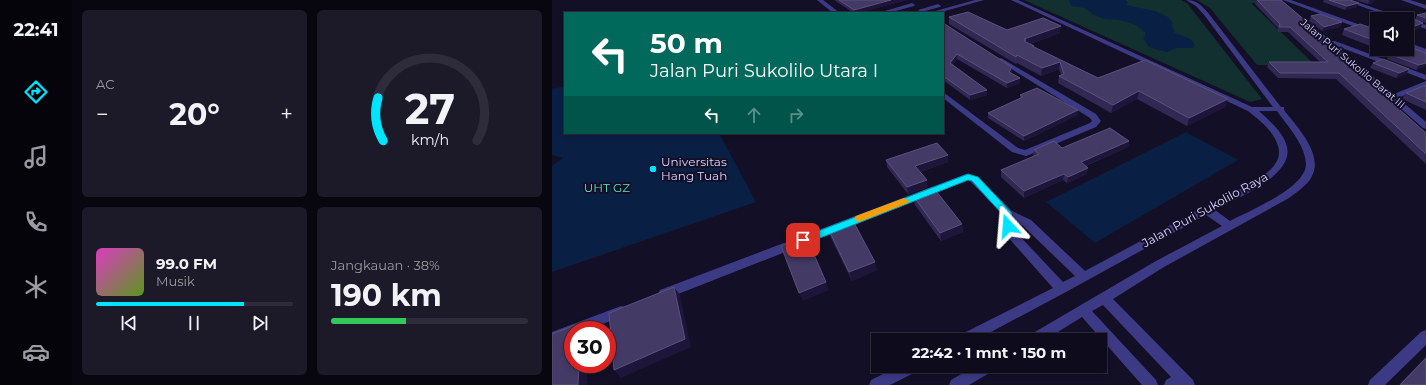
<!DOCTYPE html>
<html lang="id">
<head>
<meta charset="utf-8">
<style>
  :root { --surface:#0e0b1c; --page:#1c1929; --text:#f1f3f6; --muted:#9b9ba3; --line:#2e2b3b; --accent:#00e5ff }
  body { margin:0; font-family:Montserrat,sans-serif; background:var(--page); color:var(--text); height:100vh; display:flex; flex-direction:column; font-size:15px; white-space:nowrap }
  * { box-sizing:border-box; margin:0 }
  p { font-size:13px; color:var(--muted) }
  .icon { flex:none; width:22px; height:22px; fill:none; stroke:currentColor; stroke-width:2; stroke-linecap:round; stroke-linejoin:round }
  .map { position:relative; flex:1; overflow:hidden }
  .side { display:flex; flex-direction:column; gap:10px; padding:10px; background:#08060f; width:480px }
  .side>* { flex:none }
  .banner { position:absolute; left:12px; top:12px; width:380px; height:122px; border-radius:0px; box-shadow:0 2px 6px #0003,0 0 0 1px var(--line); background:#00695c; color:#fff; overflow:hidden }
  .buttons { position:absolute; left:818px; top:12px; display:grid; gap:8px }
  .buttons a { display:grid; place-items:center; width:44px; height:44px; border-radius:0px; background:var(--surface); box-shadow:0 2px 6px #0003,0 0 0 1px var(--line); font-size:20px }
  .speed { position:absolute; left:12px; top:321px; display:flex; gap:8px; font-size:20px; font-weight:700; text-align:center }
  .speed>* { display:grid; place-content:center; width:52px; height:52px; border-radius:50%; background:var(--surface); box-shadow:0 2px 6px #0003,0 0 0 1px var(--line); line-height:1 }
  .speed .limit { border:6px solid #d22; background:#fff; color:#111 }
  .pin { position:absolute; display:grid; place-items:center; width:34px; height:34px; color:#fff; margin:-17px; border-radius:8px; box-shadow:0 2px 6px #0006 }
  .me { position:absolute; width:44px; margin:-22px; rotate:341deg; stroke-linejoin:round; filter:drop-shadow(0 0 3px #0008) }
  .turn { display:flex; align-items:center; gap:14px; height:84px; padding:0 20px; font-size:18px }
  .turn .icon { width:52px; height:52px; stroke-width:2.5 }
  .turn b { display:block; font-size:28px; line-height:34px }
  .lanes { display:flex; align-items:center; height:38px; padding:0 20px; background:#0003; justify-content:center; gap:20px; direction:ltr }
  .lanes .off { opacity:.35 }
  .big { font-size:30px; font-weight:700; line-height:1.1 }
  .side .widget { flex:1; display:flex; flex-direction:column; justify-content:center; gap:6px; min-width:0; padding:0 14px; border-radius:6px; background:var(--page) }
  .side .dial { align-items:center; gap:0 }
  .dial svg { height:104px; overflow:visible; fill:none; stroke:var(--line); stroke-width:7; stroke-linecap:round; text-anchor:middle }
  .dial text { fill:var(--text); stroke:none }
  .song { display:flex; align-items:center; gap:12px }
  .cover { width:48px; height:48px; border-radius:6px; background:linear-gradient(135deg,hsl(310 70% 55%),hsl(90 70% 35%)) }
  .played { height:4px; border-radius:2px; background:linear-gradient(90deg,var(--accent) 75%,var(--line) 75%) }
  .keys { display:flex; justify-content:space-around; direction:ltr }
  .heat { display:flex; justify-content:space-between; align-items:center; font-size:22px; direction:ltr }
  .charge { height:6px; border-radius:3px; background:linear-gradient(90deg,#34c759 38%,var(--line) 0) }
  .side .tiles { flex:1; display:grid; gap:10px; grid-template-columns:repeat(2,1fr) }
  .trip { position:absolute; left:319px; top:333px; width:236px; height:40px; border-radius:0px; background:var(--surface); box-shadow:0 2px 6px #0003,0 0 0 1px var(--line); font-weight:700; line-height:40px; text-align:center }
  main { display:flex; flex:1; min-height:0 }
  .menu { display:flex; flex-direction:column; width:72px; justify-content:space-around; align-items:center; background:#06040b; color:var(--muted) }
  .menu .icon { width:28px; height:28px }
  .menu .current { color:var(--accent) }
  .menu b { font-size:18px; color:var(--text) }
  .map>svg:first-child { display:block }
  .green { fill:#12302f }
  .water { fill:#0a1f44 }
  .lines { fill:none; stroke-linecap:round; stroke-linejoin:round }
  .minor { fill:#3d3a85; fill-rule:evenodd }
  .wall { fill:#312854 }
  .shaded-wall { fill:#1d163a }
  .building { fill:#433a66; stroke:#5a527e }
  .route { fill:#00e5ff; stroke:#0095a6 }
  .slow { fill:#f59e0b }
  .poi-dot { fill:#00e5ff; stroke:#130f26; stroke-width:1.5 }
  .labels { text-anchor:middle; stroke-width:4; stroke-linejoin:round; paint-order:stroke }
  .far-street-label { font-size:10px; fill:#d9d4ff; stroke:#130f26 }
  .poi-label { font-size:12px; fill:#d9d4ff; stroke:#130f26; text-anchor:start }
  .park-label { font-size:12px; fill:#5fe0c0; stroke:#130f26 }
  .street-label { font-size:12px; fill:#d9d4ff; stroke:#130f26 }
</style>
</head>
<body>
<main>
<nav class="menu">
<b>22:41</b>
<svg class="icon current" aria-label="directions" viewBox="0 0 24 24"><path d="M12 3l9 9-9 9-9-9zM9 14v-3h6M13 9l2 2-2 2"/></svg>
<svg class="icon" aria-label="music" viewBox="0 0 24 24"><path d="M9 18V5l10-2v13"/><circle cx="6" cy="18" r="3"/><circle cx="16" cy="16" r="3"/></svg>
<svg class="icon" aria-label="phone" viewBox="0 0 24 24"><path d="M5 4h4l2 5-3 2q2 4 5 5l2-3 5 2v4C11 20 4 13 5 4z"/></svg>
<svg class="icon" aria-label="climate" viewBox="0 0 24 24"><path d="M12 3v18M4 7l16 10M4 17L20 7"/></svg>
<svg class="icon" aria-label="car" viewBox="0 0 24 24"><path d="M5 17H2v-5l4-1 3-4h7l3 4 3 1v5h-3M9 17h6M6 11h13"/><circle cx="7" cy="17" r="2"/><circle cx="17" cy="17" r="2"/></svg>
</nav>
<section class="side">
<div class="tiles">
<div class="widget"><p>AC</p>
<div class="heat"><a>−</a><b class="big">20°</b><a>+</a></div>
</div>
<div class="widget dial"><svg viewBox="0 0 100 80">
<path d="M14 69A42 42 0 1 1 86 69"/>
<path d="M14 69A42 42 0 0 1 10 36" stroke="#00e5ff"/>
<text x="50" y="56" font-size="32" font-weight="700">27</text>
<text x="50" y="72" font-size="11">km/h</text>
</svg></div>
<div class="widget">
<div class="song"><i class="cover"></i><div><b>99.0 FM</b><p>Musik</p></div></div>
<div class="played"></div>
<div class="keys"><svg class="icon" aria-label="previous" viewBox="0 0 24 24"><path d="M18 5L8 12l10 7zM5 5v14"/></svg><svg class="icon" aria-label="pause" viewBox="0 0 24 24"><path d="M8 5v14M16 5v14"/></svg><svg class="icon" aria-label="next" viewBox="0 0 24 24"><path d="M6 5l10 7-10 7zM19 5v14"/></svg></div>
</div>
<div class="widget"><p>Jangkauan · 38%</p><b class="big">190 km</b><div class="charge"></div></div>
</div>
</section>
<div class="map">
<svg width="874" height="385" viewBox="0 0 874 385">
  <rect width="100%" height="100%" fill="#130f26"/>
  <path class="green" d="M472 0H629L635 3 710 99 698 102Z
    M645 0H721L726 3H699L764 66 705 65 658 8Z"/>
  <path class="water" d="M517 0H574L576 3 574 5 603 11 616 17 621 23 620 25 623 33 639 39 643 45 641 48H625L615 52 606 50 597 47 591 38 593 36V32L584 25 568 20 553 19 542 15 533 8 519 6Z
    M13 86V133H167L204 202 0 272V166L11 158 0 155V89Z
    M634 132 686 160 543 243 494 202Z"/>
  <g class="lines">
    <path class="minor" d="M265 0H271L288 13H281Z
      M423 0H432L386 13H376Z
      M459 0H466L700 107H721L653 16 644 6 634 0C645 0 650 6 657 14L729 107H732V110C745 127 773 155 759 178 754 186 745 192 737 198L612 267 561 299 641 380 643 385H612L614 380 619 377 551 305 540 311 604 380 606 385H590L530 317 493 340H474L476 336 604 261 670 226 654 215 514 292 424 340H404L406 336 501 288 454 235 451 215 417 180 116 298 112 299 108 298 106 294 108 290 414 174 426 177 460 211 479 220 533 271 648 209 649 206H654C671 197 714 179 723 164 727 159 728 152 726 146 722 131 707 120 696 111ZM707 111H725C736 127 753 144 754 164 754 188 697 211 678 221L663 210C683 199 742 176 735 147 732 133 718 121 707 111ZM462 220 471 226 523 276 511 282 463 231Z
      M731 0H739L825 31V35Z
      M791 0H799L854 19H845Z
      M849 0H858L874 5V9Z
      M360 3 363 5 362 6 336 13H326Z
      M386 4 389 6 388 7 369 12 366 10Z
      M749 19H753L779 41H783L874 75V80L785 46 842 94 874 81V86L846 98 874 122V129L871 128 749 21Z
      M855 20 874 25V29L855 22Z
      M855 42 874 49V53L855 46Z
      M449 58 544 114 549 121 544 127 477 155 474 156 460 152 391 98V92L466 148 473 150 538 123 540 121 538 118 447 61V59Z
      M69 306 74 307 75 311 74 315 35 330H21V336L0 344V332Z
      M874 330V345L833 385H816L818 380 869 332Z
      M347 366H368L366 371 338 385H317L319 380Z
      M423 366H443L441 371 417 385H397L399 380Z"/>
  </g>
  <path class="wall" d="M282 0H355L306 13H302Z
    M705 0H729L762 28 760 32 798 63 796 67 874 133V164L784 79 726 78 715 67 717 62H768L736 32H725L726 28 703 4Z
    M772 0H798L805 7 793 10 771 2Z
    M804 0H823L821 3 816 4Z
    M874 13V23L864 20 871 23 868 28 855 33V19L863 20 865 15Z
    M759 16 790 22 788 27 770 31 757 21Z
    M397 17 455 30 508 33 478 44 482 47 546 78 676 99 673 107 635 126 585 99 559 113 506 83 507 76 509 75 507 69 489 76 465 63 464 64 397 24Z
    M825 19V44L818 46 790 35 792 29H824L816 26 819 21Z
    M391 23 460 67V71L459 73 468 78V83L455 88 405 59 401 65 435 90V95L418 100 391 80Z
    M837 54 874 66 864 70 835 59Z
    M821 63 857 69 854 74 844 78 818 68Z
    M874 85V110L850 99 854 93Z
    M468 95 526 115 472 141 436 118V113L468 99Z
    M577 141 576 147 534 166 535 174 515 183 511 180 472 198 449 177V170L482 157 481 156 482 150 510 148Z
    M334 160 396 162 368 172 376 187 356 194 335 167Z
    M362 195 410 224 411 232 389 241 363 205Z
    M276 228 325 270 300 281 278 236Z
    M874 357V385H847Z"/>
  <path class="shaded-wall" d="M339 0H355L306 13H303L302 10Z
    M817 0H823L821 3 816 4Z
    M807 3 805 7 793 10 795 6Z
    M790 22 788 27 770 31 772 27Z
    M871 23 868 28 855 33V29Z
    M509 26 508 33 474 45 472 39Z
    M825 39V44L818 46 821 40Z
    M405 54V59L399 68 398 63Z
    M508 62 507 69 489 76 490 68Z
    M874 63V66L864 70 867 65Z
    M460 67V71L457 77V72Z
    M857 69 854 74 844 78 847 73Z
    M468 78V83L455 88V83Z
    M435 90V95L418 100V95Z
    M587 91 585 99 559 113 561 105Z
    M676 99 673 107 635 126 637 118Z
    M526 110V115L472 141V136Z
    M577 141 576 147 528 168 529 162Z
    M396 155V162L364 173 363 166Z
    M536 168 535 174 515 183 516 177Z
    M512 174 511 180 472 198V191Z
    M375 180 376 187 356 194 355 187Z
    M410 224 411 232 389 241 388 233Z
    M323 262 325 270 300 281 297 272Z
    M274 282 277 290 251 301 247 293Z
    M122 287 128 295 139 347 69 378 62 370Z
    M28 323 34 330H28Z
    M27 364H35V385H26Z"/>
  <path class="building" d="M287 0H339L302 10Z
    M705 0H729L762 28H755L798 63H792L839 102 874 133V154L787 73H728L717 62H776L738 27H727L728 24Z
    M777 0H798L807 3 795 6Z
    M416 12 455 30 491 18 509 26 472 39 474 40 472 41 482 46H480L546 78 593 60 676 99 637 118 587 91 561 105 507 76 512 74 508 62 490 68 465 55 464 57 397 17Z
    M874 13V18L865 15Z
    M768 14 790 22 772 27 759 16Z
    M857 17 871 23 855 29V19H850Z
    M830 18 834 19H826Z
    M825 19V23L819 21Z
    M391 23 460 67 457 72 468 78 455 83 405 54 398 63 435 90 418 95 391 76Z
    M808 24 825 30V39L821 40 792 29Z
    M857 47 874 53V63L867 65 837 54 852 49H855V48Z
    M831 59 857 69 847 73 821 63Z
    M874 85V102L854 93Z
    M485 88 526 110 472 136 436 113 471 97 468 95Z
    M558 128 577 141 529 162 536 168 516 177 512 174 472 191 449 170 487 154 482 150 502 141 510 148Z
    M385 143 396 155 363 166 375 180 355 187 334 160Z
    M381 187 410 224 388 233 362 197H363L362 195Z
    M300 219 323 262 297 272 276 228Z
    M254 236 274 282 247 293 229 246Z
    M122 287 133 339 62 370 57 313Z
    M28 323V330H21V364H27L26 385H0V334Z
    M874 358V385H848Z"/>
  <path class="route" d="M416 174 426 177 459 212 461 226 460 228H453L451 215 420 181 416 180 255 243H248L246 240 248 238Z"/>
  <path class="slow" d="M352 198 357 201 356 203 307 222 302 219 304 216Z"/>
  <circle class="poi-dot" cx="101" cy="169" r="4"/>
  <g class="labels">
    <g class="far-street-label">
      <text transform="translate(801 63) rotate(40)" y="4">Jalan Puri Sukolilo Barat III</text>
    </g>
    <g class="poi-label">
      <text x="109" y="166">Universitas<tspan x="109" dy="14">Hang Tuah</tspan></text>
    </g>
    <g class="park-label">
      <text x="55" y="192">UHT GZ</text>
    </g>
    <g class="street-label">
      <text transform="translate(653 210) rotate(-29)" y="4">Jalan Puri Sukolilo Raya</text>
    </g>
  </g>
</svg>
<div class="buttons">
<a><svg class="icon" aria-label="sound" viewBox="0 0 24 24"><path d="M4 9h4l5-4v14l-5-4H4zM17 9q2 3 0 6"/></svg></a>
</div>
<div class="speed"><div class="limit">30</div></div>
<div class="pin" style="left:251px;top:240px;background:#d93025"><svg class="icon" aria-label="arrive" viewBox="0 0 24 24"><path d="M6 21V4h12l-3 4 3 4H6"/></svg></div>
<svg class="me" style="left:456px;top:226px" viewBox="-20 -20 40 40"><path d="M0-17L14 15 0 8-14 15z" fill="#00e5ff" stroke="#fff" stroke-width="4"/></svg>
<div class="trip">22:42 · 1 mnt · 150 m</div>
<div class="banner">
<div class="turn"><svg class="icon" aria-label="left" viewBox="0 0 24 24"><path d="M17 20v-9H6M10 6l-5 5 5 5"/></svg><div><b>50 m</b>Jalan Puri Sukolilo Utara I</div></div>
<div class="lanes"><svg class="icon" aria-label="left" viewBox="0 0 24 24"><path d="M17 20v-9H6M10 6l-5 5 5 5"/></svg><svg class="icon off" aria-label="ahead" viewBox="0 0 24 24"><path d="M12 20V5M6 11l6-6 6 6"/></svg><svg class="icon off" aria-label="right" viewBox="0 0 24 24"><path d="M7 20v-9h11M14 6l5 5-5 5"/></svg></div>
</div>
</div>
</main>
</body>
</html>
